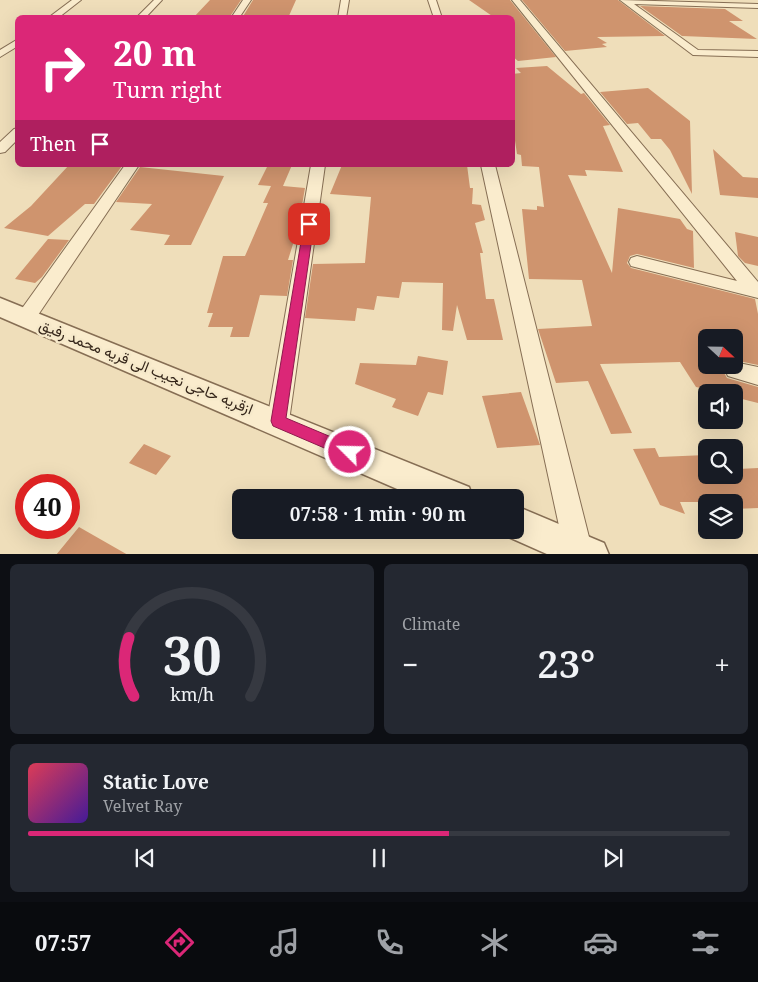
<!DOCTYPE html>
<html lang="en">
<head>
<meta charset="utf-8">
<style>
  :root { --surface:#171b24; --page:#242831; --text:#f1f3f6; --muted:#9ea1a6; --line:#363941; --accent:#db2777 }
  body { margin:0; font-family:"Noto Serif",Vazirmatn,serif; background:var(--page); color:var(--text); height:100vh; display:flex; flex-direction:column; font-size:19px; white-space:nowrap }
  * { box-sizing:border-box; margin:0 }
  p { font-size:16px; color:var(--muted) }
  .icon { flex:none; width:28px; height:28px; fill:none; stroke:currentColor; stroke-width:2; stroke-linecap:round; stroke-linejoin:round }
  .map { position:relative; height:554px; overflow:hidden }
  .sheet { display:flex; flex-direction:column; gap:10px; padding:10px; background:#0d0f14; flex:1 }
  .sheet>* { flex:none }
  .guide { position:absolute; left:15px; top:15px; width:500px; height:152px; border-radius:8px; box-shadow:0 5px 20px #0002; background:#db2777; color:#fff; overflow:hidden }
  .needle { width:32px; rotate:112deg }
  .fabs { position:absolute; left:698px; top:329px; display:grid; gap:10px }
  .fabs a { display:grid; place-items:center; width:45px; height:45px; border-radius:8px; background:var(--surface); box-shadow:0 5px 20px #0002; font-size:25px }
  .speed { position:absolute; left:15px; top:474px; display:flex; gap:10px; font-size:25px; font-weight:700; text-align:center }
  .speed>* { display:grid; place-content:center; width:65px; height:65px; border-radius:50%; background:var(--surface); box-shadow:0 5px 20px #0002; line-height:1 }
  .speed .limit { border:8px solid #d22; background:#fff; color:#111 }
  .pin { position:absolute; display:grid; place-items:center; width:42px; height:42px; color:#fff; margin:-21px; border-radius:10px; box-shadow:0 2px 8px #0006 }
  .me { position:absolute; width:55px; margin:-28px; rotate:293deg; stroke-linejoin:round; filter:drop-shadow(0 0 4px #0008) }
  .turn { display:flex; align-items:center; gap:18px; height:105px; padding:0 15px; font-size:22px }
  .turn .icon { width:65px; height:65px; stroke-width:2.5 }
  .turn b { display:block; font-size:35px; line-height:42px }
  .then { display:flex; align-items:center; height:48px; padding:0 15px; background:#0003; gap:10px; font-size:19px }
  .big { font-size:38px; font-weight:600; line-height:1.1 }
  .sheet .widget { flex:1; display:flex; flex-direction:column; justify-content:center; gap:8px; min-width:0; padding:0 18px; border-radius:8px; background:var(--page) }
  .sheet .dial { align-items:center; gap:0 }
  .dial svg { height:130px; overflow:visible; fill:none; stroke:var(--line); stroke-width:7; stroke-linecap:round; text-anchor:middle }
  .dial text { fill:var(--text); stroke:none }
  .song { display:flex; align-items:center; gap:15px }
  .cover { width:60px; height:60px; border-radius:8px; background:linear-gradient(135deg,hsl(350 70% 55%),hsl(260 70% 35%)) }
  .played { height:5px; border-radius:2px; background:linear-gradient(90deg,var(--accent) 60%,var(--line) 60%) }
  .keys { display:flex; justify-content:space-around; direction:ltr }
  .heat { display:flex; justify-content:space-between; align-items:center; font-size:28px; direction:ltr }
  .sheet .tiles { flex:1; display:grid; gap:10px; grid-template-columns:1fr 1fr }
  .widget:last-child { grid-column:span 2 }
  .trip { position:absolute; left:232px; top:489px; width:292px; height:50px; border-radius:8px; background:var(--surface); box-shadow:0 5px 20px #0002; font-weight:600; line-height:50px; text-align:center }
  .menu { display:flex; height:80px; justify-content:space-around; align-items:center; background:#090b0e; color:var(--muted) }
  .menu .icon { width:35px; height:35px }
  .menu .active { color:var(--accent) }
  .menu b { font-size:22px; color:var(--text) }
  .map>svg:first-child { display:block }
  .building { fill:#cf946e }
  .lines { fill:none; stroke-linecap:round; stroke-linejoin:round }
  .minor-casing { stroke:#866e54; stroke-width:2 }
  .tertiary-casing { stroke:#866e54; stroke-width:3 }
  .minor { fill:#faeccd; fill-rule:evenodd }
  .tertiary { fill:#faeccd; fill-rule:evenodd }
  .route { fill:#db2777; stroke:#8e194d }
  .labels { text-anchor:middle; stroke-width:5; stroke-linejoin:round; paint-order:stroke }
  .near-street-label { font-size:15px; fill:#35261a; stroke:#f6e9ca }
</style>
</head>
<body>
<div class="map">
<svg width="758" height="555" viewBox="0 0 758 555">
  <rect width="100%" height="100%" fill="#efdeba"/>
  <path class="building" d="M210 0H241L229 18H193Z
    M253 0H296L288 18H242Z
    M469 0H510L556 57 518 61 512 56V18H495Z
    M522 0H618L665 36 597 37 607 43 602 44 607 47 565 51Z
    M640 6 725 9 743 21H729L757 39 682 36Z
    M547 66 581 94 584 93 610 125 603 126 623 172 585 170 587 176 568 175 612 273 618 208 680 219 687 229 693 231 694 268 637 254 630 256 627 263 631 268 755 299 758 314V365L734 360V338H706V365H725L723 371 727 378 758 387V403L734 397V392H717L696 387 680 362 600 364 632 433 611 434 588 381 556 383 538 329 592 326 582 280 529 279 522 209 537 210V206L544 207 539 167 522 166 521 155 517 154 512 121V74L521 73 516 68Z
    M648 88 690 121 692 194 670 150 661 139H651L638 123 627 124 600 92Z
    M713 149 743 177 758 178V198L720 195Z
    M69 165 122 166 94 204H85L48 236 4 228 31 206Z
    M268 165H292L283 186 305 188 298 228 288 260H293L287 296 260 295 249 337H230L233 327H208L213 313H207L223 256H245L268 203H263L271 186 258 185Z
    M342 165H467L470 188H473L472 204 481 205 485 220 475 223 483 253H480L486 299H494L503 340H467L457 305 453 331 442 330 443 283 402 282 399 298 377 296 374 310 357 308 355 321 305 318 313 264 365 263 371 197 330 194Z
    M140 167 224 176 191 245H164L170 235 130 230 152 204 116 202Z
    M735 232 758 237V266L745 263 738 256Z
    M48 239 69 240 42 277 35 283 15 279Z
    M418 356 448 361 443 395 428 392 418 416 392 407 396 399 355 384 360 363 416 365Z
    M521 392 540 445 497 448 482 396Z
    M144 444 171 456 156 475 129 463Z
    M655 448 659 457 706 455V475H734V461L738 469 758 468V508L734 509V502H680L685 514 660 505 633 449Z
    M79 527 128 555H56Z"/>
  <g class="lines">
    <defs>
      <path id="minor" d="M72 0H81L58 18H48Z
        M154 0H162L145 18H136Z
        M243 0H251L239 18H231Z
        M341 0H349L346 18H338Z
        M428 0H436L442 18H434Z
        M512 0H520L758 282V298L631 266 629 262 631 258 637 256 737 281Z
        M620 0 758 4V8L634 4 698 50 758 51V57L693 55Z
        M18 39V46L0 57V50Z
        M18 128V139L5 152 0 153V142L14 129Z
        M125 165H139L32 324 25 326 18 324 16 319 18 314Z
        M311 165H325L289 421 286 428 278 431 270 428 267 421Z
        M481 165H495L592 549 589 555H567L564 549Z
        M734 362 758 367V385L728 376 725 370 727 365H734Z"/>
      <path id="tertiary" d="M0 298 469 487 473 498H418L0 317Z
        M516 506 604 543 609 555H549L504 535 502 530H516Z"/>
    </defs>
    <use href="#minor" class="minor-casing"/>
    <use href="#tertiary" class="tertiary-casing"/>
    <use href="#minor" class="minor"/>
    <use href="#tertiary" class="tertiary"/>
  </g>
  <path class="route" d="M309 221 314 224 286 418 355 447 358 452 355 457 350 459 273 426 271 421 304 224Z"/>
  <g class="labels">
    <g class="near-street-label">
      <text transform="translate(146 367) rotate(22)" y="5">ازقریه حاجی نجیب الی قریه محمد رفیق</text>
    </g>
  </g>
</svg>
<div class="fabs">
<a><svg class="needle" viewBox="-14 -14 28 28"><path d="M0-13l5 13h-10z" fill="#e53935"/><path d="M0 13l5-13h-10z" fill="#9ea1a6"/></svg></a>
<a><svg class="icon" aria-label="sound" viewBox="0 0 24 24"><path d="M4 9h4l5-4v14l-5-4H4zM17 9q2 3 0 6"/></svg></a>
<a><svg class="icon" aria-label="search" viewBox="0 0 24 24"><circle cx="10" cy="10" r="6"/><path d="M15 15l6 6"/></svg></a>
<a><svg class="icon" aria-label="layers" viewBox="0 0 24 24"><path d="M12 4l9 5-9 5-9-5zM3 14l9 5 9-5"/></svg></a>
</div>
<div class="speed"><div class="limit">40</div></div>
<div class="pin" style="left:309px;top:224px;background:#d93025"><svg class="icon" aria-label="arrive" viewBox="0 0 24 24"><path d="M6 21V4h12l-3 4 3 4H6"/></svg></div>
<svg class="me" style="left:350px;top:452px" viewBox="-20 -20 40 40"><circle r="17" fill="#db2777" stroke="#fff" stroke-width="3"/><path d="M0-11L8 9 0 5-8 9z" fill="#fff"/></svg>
<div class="trip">07:58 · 1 min · 90 m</div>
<div class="guide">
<div class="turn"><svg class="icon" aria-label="right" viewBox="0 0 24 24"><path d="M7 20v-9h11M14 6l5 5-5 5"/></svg><div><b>20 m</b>Turn right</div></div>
<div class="then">Then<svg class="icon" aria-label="arrive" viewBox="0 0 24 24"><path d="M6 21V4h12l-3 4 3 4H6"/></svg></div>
</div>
</div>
<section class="sheet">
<div class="tiles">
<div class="widget dial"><svg viewBox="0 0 100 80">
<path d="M14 69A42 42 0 1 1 86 69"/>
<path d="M14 69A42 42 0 0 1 11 33" stroke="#db2777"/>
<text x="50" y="56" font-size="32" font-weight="700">30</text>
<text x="50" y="72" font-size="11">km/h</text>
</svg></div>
<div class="widget"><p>Climate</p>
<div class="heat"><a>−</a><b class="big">23°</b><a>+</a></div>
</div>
<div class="widget">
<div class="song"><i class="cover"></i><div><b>Static Love</b><p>Velvet Ray</p></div></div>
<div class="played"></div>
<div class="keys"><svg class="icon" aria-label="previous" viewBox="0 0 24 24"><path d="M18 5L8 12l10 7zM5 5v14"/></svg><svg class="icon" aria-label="pause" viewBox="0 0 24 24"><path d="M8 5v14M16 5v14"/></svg><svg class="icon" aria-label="next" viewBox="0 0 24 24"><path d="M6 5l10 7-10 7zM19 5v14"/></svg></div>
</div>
</div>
</section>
<nav class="menu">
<b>07:57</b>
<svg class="icon active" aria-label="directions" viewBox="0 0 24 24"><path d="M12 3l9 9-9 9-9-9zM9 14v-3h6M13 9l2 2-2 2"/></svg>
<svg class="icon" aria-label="music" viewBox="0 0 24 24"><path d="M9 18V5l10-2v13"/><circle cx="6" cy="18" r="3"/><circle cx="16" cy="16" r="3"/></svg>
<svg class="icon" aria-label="phone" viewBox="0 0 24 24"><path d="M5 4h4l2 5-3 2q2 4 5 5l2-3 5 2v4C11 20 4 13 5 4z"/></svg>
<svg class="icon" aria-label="climate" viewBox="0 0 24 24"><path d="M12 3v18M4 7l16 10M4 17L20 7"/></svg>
<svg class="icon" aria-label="car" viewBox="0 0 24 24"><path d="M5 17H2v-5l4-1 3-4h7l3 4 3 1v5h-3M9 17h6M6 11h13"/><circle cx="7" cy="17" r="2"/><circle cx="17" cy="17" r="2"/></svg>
<svg class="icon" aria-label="filters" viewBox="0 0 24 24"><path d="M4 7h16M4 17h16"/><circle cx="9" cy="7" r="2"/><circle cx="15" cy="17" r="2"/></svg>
</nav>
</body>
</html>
